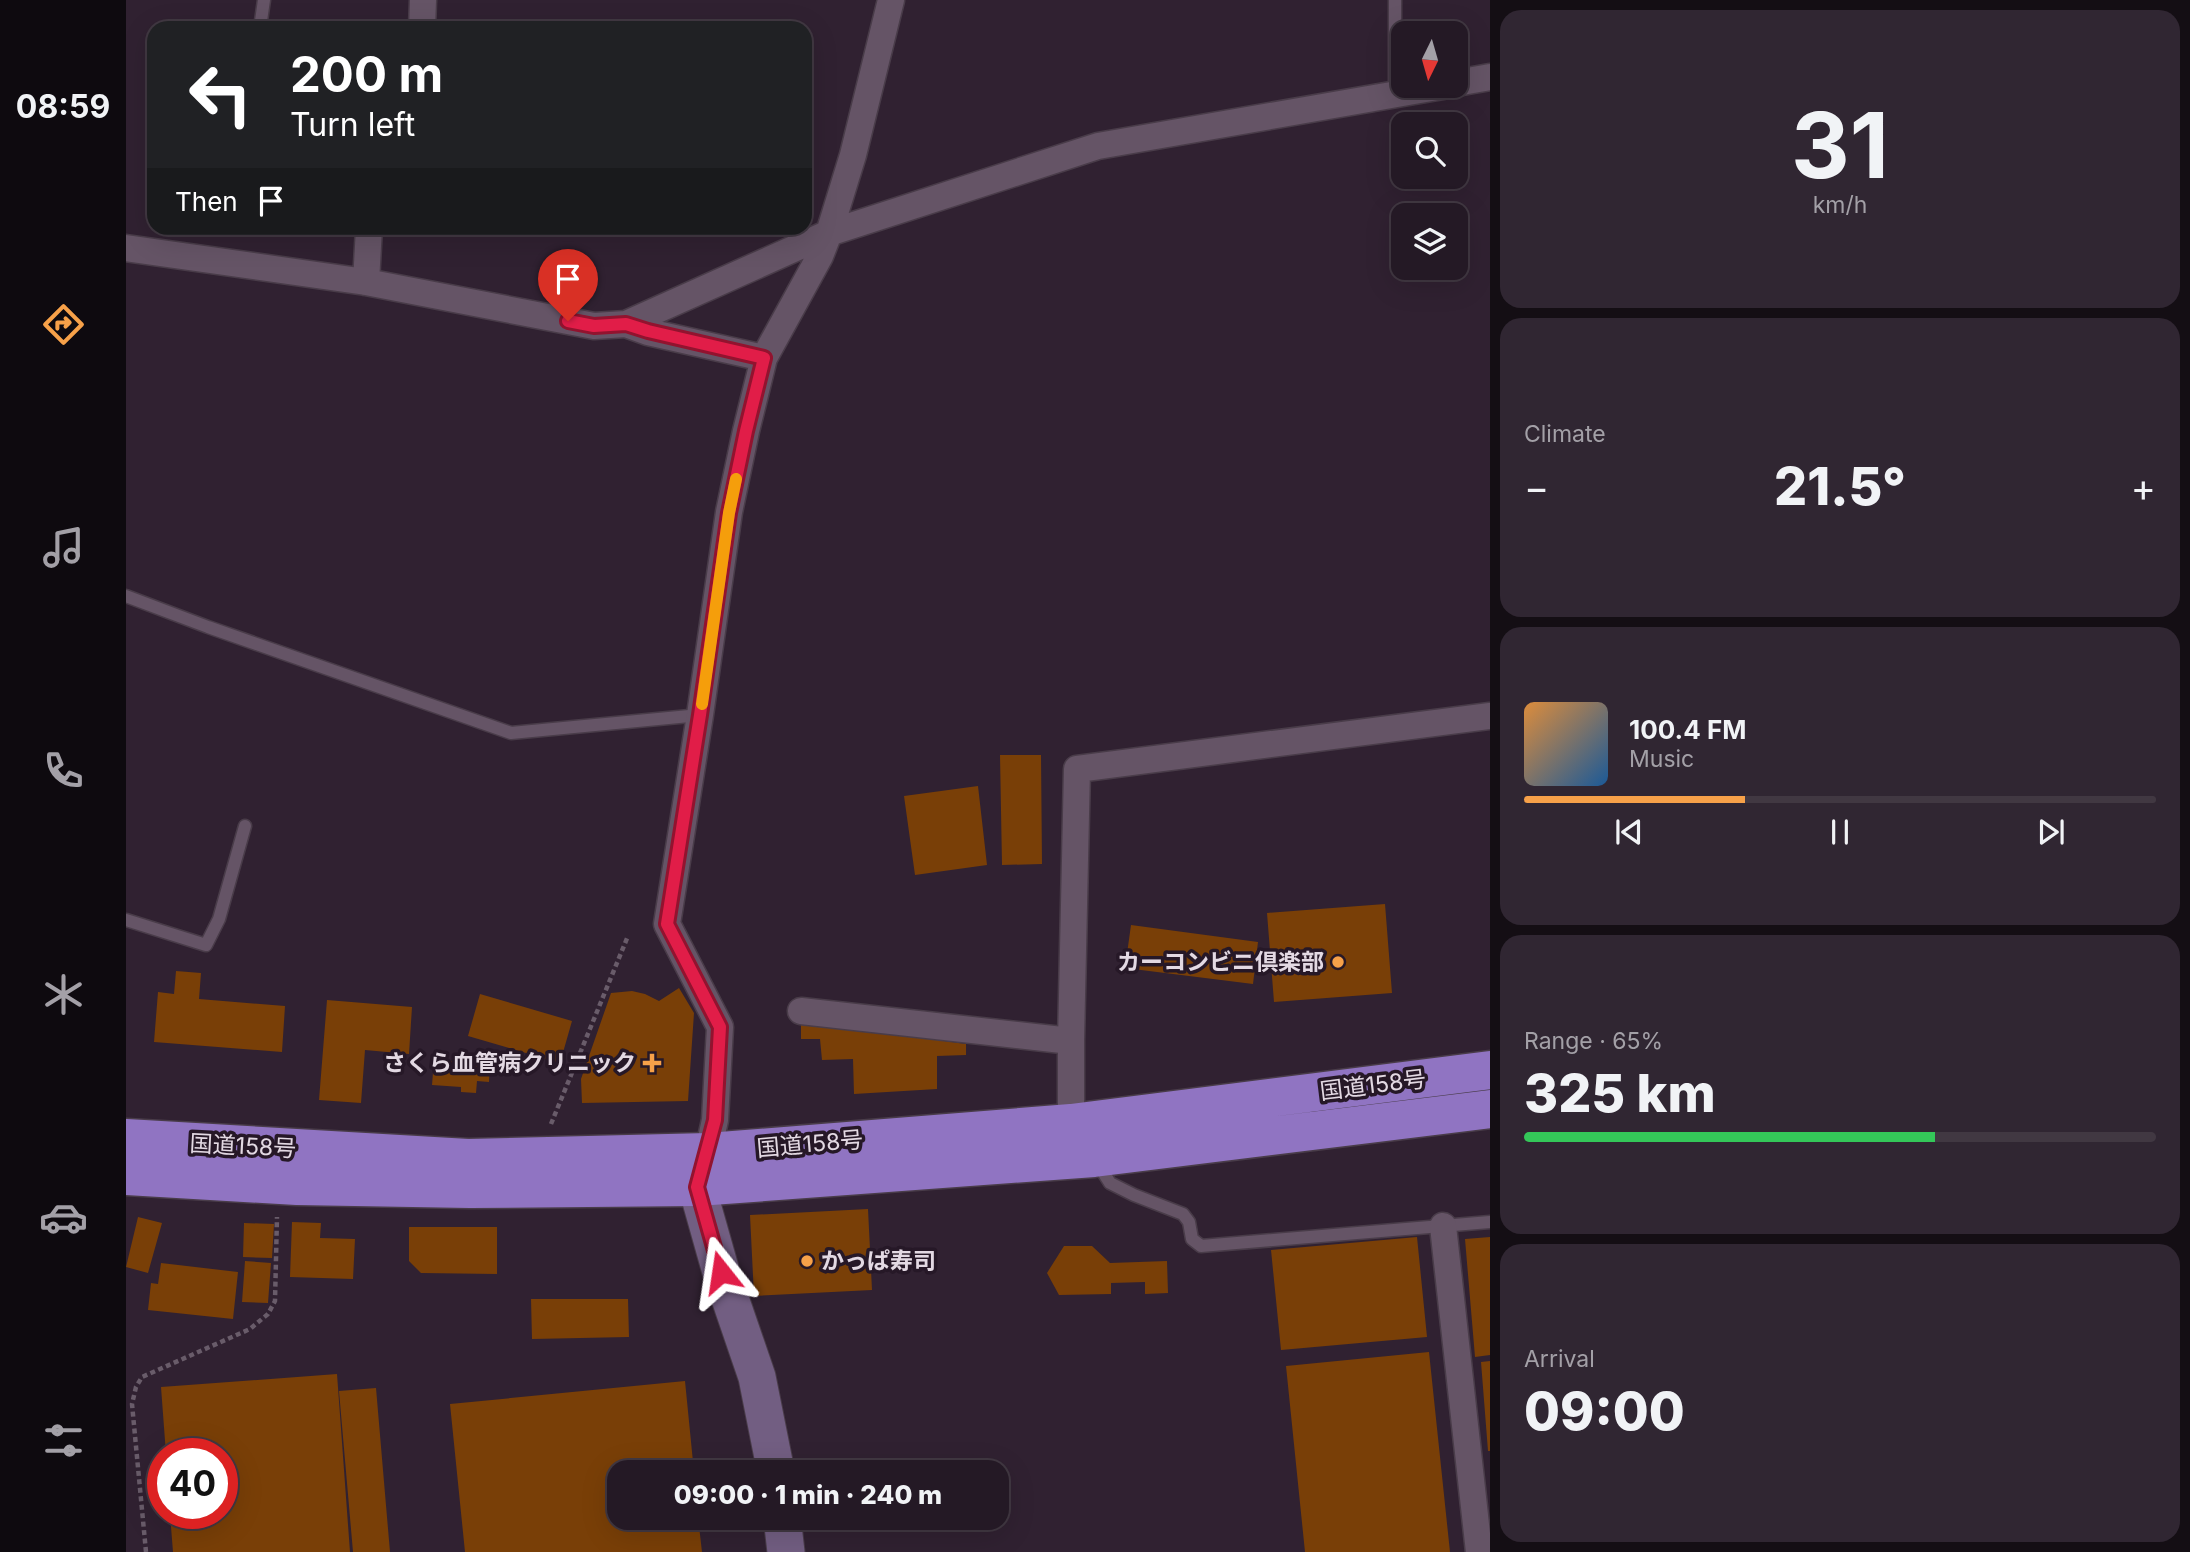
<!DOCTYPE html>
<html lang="en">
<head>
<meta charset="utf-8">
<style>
  :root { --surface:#241925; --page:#302632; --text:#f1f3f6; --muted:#a3a0a7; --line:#413842; --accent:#f7a149 }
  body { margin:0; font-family:Inter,"Noto Sans JP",sans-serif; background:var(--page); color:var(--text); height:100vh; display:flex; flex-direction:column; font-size:26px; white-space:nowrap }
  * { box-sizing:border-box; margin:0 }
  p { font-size:23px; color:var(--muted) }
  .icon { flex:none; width:38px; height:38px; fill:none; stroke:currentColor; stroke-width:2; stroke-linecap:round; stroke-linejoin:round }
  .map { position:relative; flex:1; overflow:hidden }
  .drawer { display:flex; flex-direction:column; gap:10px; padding:10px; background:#140e14; width:700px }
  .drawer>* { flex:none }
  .hud { position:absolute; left:21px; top:21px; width:665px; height:214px; border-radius:21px; box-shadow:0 7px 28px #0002,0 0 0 2px var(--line); background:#202124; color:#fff; overflow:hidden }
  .needle { width:46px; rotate:185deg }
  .tools { position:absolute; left:1265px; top:21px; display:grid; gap:14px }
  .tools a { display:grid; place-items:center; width:77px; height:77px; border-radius:14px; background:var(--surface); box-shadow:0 7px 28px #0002,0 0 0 2px var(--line); font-size:35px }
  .speed { position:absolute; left:21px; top:1438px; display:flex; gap:14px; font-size:35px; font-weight:700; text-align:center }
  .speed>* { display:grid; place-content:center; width:91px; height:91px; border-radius:50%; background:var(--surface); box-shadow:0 7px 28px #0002,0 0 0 2px var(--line); line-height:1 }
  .speed .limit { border:10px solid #d22; background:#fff; color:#111 }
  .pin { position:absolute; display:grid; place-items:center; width:60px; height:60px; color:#fff; margin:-72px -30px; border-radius:50% 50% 50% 0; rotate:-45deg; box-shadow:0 0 7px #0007 }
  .pin .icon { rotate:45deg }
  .me { position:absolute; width:77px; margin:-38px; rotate:345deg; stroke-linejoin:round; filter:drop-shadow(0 0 5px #0008) }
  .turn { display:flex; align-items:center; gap:24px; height:147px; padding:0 28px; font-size:32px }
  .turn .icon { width:91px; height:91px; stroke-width:2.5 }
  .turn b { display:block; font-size:49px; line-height:60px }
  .then { display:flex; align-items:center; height:66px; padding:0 28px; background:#0003; gap:14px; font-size:26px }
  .big { font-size:52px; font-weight:800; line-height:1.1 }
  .drawer .tile { flex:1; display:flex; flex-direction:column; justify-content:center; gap:10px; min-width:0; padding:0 24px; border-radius:21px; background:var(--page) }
  .drawer .dial { align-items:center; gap:0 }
  .dial b { font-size:91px; line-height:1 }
  .song { display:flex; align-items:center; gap:21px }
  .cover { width:84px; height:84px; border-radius:10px; background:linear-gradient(135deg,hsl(30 70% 55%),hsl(210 70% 35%)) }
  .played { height:7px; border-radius:4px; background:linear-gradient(90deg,var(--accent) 35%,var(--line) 35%) }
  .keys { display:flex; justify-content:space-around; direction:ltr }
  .heat { display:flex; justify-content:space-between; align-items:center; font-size:38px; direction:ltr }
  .charge { height:10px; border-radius:5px; background:linear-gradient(90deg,#34c759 65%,var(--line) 0) }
  .trip { position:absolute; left:481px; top:1460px; width:402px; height:70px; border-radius:21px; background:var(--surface); box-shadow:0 7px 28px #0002,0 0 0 2px var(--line); font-weight:800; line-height:70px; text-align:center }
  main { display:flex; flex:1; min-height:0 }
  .menu { display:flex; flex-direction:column; width:126px; justify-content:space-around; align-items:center; background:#0e0a0f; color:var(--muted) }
  .menu .icon { width:49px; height:49px }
  .menu .on { color:var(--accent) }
  .menu b { font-size:32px; color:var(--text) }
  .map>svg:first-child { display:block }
  .building { fill:#793f07 }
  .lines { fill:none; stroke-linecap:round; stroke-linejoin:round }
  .lane-casing { stroke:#493c49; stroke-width:15 }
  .street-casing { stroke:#493c49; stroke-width:29 }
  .secondary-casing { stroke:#493c49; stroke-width:39 }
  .highway-casing { stroke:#493c49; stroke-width:41 }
  .path { stroke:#695c6a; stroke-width:4.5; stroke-dasharray:5 3.5; stroke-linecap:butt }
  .lane { stroke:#655466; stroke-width:12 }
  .street { stroke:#655466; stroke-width:26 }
  .secondary { stroke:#725e82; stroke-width:37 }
  .highway { stroke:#9074c2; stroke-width:38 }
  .route-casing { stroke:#92132f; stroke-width:18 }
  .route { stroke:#e11d48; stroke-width:12 }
  .slow { stroke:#f59e0b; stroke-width:12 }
  .poi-dot { fill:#f7a149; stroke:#261827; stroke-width:2.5 }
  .labels { text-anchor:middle; stroke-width:7; stroke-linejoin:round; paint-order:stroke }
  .poi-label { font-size:23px; font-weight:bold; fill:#e3d9e3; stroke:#261827; text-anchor:end }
  .street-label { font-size:23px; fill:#e3d9e3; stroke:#261827 }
</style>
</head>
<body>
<main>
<nav class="menu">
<b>08:59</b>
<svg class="icon on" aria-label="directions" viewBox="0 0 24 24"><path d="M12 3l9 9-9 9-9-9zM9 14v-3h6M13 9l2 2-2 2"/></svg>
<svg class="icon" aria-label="music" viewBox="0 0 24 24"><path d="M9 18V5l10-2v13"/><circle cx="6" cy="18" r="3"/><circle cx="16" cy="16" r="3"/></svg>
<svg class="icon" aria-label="phone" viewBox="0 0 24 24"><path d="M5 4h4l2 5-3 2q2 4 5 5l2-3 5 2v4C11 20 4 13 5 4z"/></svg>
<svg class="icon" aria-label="climate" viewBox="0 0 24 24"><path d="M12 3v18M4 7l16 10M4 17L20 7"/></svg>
<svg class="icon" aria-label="car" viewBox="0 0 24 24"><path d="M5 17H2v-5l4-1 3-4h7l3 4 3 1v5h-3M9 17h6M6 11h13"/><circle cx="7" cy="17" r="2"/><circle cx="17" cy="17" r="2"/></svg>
<svg class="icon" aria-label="filters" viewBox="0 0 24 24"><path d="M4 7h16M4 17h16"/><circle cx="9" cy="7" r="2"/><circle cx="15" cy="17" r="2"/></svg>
</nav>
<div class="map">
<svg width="1364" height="1552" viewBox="0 0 1364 1552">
  <rect width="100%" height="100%" fill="#302131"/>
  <path class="building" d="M874 755H915L916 864 876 865Z
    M852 786 861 865 789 875 778 796Z
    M1259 904 1266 993 1148 1002 1141 913Z
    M1005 925 1132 942 1127 984 999 968Z
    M50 971 75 973 73 999 159 1006 156 1052 28 1042 32 992 48 994Z
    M553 988 568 1013 562 1101 456 1103 455 1079 485 993 506 991 519 994 533 1001Z
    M354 994 446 1021 434 1063 342 1036Z
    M201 1000 286 1007 283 1054 239 1050 235 1103 193 1100Z
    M675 1021 840 1044V1055L811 1056V1089L728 1094 727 1059 696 1060 694 1039H675Z
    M308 1060 364 1063 363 1082 351 1081 350 1093 335 1092V1087L306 1085Z
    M742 1209 746 1290 628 1296 624 1215Z
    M12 1217 36 1223 22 1273 0 1267Z
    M166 1222 195 1223 194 1238 229 1239 227 1279 164 1277Z
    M118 1223 148 1224 146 1258 117 1257Z
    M283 1227H371V1274L295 1273 283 1261Z
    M1291 1237 1301 1337 1155 1350 1145 1250Z
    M1364 1237V1355L1349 1357 1339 1239Z
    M938 1246H966L984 1263 1041 1261 1042 1293 1019 1294V1282L985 1283V1294L933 1295 921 1273Z
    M119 1261 145 1263 142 1303 116 1302Z
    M35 1263 112 1272 107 1319 22 1310 25 1283 32 1284Z
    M405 1299H502L503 1337 406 1339Z
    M1303 1352 1324 1552H1179L1160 1366Z
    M1364 1361V1451H1362L1355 1362Z
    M211 1374 224 1552H47L44 1514H96V1454H40L35 1387Z
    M559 1381 568 1472H494V1517H572L576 1552H339L324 1404Z
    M250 1388 264 1552H227L213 1391Z"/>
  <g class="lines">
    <defs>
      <path id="lane" d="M1269 0V94
        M134 28 138 0
        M0 596 82 627 385 733 574 715
        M0 920 80 945 93 919 119 826
        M972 1164 984 1183 1008 1195 1057 1214 1063 1222 1066 1239 1075 1246 1364 1222"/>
      <path id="street" d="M296 28 297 0
        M1330 83 1364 77
        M0 248 240 282 468 326 500 324 703 233 972 146 1317 86
        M240 282 243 228
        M500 324 522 332 638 358
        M675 1011 945 1041
        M945 1123V1041L951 769 1364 716
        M582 1152 589 1120 594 1027 541 924 574 715 603 512 620 431 638 358 694 256 703 233 727 155 765 0
        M1317 1226 1353 1552"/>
      <path id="secondary" d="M580 1160 571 1187 595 1272 631 1377 650 1472
        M656 1517 660 1552"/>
      <path id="highway" d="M0 1138 342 1158 582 1152 945 1123 1364 1070
        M0 1176 171 1186 344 1189 571 1187 968 1158 1364 1109"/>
    </defs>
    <use href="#lane" class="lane-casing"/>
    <use href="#street" class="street-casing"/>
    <use href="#secondary" class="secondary-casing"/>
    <use href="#highway" class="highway-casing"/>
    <path class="path" d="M425 1124 502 936
      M20 1552 6 1404 10 1387 16 1377 124 1329 142 1314 149 1301 151 1217"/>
    <use href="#lane" class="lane"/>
    <use href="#street" class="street"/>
    <use href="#secondary" class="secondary"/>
    <use href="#highway" class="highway"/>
  </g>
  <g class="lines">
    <defs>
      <path id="route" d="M442 321 468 326 500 324 522 331 638 358 620 431 603 513 574 715 541 924 594 1027 589 1120 571 1187 595 1272"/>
    </defs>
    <use href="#route" class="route-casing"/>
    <use href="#route" class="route"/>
    <path class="slow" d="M576 704 603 513 610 479"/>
  </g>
  <g class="poi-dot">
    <circle cx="1212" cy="962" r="7"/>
    <path d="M522.5 1052.5h7v7h7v7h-7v7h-7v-7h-7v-7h7z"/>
    <circle cx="681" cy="1261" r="7"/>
  </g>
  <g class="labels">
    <g class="poi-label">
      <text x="1198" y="970">カーコンビニ倶楽部</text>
      <text x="510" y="1071">さくら血管病クリニック</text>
      <text x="695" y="1269" text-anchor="start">かっぱ寿司</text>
    </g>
    <g class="street-label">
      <text transform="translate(1247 1085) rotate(-7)" y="8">国道158号</text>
      <text transform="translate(684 1144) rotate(-5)" y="8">国道158号</text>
      <text transform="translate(117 1146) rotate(3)" y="8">国道158号</text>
    </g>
  </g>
</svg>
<div class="tools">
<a><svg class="needle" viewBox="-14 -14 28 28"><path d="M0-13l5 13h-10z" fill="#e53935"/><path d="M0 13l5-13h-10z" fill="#a3a0a7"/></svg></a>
<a><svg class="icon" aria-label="search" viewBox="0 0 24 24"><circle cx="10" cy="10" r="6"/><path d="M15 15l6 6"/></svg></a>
<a><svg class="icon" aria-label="layers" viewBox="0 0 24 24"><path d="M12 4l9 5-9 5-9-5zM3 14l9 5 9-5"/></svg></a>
</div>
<div class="speed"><div class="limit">40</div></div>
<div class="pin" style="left:442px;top:321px;background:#d93025"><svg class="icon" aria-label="arrive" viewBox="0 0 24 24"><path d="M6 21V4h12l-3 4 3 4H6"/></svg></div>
<svg class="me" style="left:595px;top:1272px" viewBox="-20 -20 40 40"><path d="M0-17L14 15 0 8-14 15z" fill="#e11d48" stroke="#fff" stroke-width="4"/></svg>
<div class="trip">09:00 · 1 min · 240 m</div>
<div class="hud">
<div class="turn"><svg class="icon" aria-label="left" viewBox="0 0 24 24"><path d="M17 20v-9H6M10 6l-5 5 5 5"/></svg><div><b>200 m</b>Turn left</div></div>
<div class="then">Then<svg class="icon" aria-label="arrive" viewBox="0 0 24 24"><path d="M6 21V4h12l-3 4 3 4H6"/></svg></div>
</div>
</div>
<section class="drawer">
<div class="tile dial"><b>31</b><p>km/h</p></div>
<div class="tile"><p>Climate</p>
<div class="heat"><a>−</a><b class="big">21.5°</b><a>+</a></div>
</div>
<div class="tile">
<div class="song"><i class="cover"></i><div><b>100.4 FM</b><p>Music</p></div></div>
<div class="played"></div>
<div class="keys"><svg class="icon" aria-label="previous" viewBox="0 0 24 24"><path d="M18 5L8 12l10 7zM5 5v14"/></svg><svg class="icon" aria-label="pause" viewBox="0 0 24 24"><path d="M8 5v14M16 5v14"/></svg><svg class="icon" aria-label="next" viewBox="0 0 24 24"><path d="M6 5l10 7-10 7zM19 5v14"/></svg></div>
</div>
<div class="tile"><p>Range · 65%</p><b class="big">325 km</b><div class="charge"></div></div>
<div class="tile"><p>Arrival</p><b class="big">09:00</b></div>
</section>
</main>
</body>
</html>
